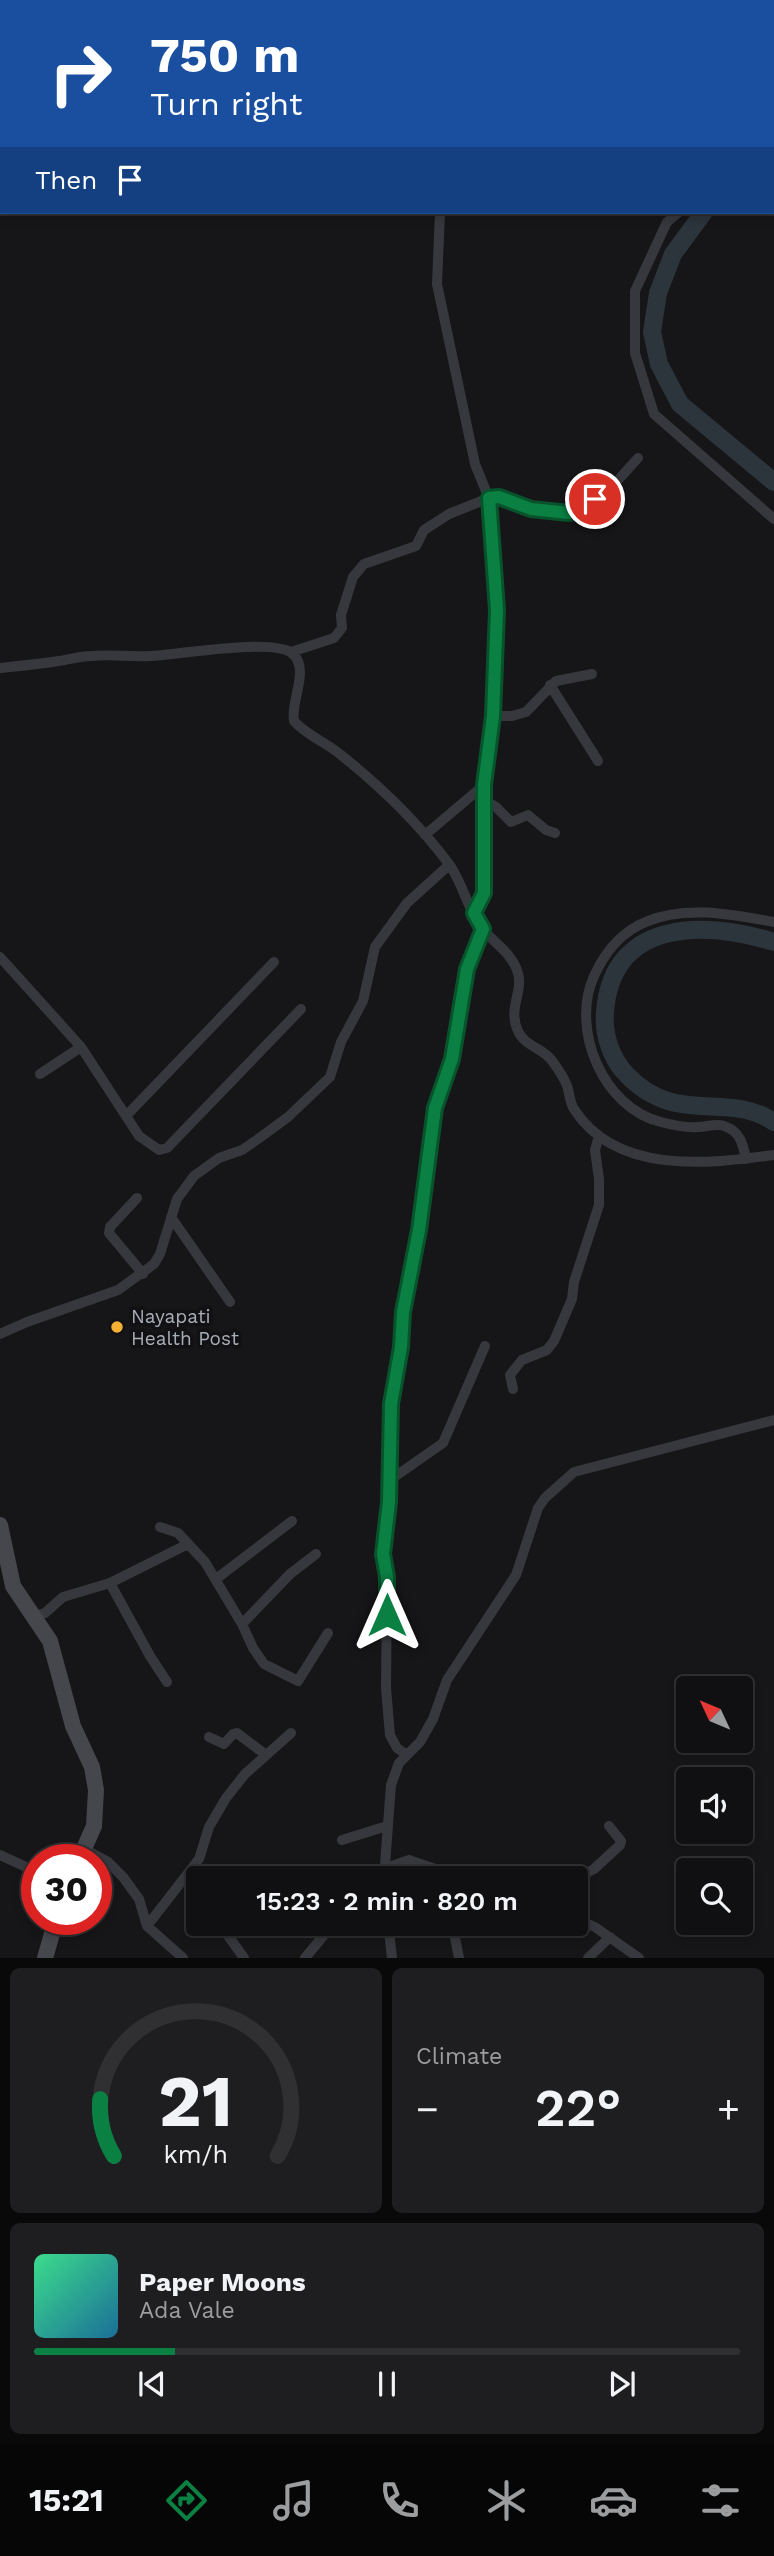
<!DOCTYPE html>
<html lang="en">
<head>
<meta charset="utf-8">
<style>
  :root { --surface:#101012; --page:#1e1e20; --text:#f1f3f6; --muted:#9c9d9f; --line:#303032; --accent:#0b8043 }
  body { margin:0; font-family:"Work Sans",sans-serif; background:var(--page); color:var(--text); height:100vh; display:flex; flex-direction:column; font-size:26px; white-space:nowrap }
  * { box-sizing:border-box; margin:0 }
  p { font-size:23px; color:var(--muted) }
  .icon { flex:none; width:38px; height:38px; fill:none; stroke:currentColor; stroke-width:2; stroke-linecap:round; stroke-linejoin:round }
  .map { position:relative; height:1958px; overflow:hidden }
  .side { display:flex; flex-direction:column; gap:10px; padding:10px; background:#09090a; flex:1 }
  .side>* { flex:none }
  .banner { position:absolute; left:0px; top:0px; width:775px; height:214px; box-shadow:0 4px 10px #0003,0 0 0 2px var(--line); background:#1a4fa0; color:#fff; overflow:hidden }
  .needle { width:46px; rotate:314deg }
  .tools { position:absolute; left:676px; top:1676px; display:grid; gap:14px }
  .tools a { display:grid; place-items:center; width:77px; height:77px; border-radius:7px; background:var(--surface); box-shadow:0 4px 10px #0003,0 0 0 2px var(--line); font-size:35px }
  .speed { position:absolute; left:21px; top:1844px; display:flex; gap:14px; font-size:35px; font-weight:700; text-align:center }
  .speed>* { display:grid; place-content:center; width:91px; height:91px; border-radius:50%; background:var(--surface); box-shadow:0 4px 10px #0003,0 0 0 2px var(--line); line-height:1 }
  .speed .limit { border:10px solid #d22; background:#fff; color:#111 }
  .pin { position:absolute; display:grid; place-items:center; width:60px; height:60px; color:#fff; margin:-30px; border:4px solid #fff; border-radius:50%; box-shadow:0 2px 7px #0007 }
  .me { position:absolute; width:77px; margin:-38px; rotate:0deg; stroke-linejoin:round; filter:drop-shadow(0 0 5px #0008) }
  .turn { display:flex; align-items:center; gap:24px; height:147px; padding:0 35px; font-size:32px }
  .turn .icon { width:91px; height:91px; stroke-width:2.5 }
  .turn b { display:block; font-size:49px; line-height:60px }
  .then { display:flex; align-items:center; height:66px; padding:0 35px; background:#0003; gap:14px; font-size:26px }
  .big { font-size:52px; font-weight:600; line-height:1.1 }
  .side .widget { flex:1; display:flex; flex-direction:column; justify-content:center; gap:10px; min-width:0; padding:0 24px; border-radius:10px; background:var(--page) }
  .side .dial { align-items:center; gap:0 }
  .dial svg { height:182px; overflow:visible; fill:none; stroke:var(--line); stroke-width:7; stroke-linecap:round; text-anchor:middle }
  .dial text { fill:var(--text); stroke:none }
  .song { display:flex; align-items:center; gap:21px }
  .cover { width:84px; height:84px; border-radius:10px; background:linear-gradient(135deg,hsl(150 70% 55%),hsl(200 70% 35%)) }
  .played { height:7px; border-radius:4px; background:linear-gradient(90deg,var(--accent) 20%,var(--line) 20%) }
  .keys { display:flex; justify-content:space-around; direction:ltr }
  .heat { display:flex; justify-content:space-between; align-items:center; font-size:38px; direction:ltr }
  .side .tiles { flex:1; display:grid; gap:10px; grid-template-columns:1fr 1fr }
  .widget:last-child { grid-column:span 2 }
  .trip { position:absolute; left:186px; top:1866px; width:402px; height:70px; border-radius:7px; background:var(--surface); box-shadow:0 4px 10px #0003,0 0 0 2px var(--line); font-weight:600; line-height:70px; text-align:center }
  .dock { display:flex; height:112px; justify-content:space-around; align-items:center; background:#060607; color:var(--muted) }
  .dock .icon { width:49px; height:49px }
  .dock .active { color:var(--accent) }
  .dock b { font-size:32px; color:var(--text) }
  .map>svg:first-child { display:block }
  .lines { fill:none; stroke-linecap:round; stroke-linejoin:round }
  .river { stroke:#2c353c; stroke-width:18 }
  .minor { stroke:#37383d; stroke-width:10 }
  .secondary { stroke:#45474d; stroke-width:16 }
  .route-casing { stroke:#07532c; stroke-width:18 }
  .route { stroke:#0b8043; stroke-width:12 }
  .poi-dot { fill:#f2b134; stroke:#111113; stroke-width:2.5 }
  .labels { text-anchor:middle; stroke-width:7; stroke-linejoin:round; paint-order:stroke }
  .poi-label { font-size:19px; fill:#a8adb8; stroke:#111113; text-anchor:start }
</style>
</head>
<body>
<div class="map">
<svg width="774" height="1958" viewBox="0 0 774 1958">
  <rect width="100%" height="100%" fill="#161618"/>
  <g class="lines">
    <path class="river" d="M774 205V206
      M704 212 673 254 658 293 652 332 659 364 680 404 774 482
      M774 942C705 921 612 918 605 1012 603 1034 611 1059 627 1075 677 1127 726 1090 774 1122"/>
    <path class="minor" d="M445 2V0
      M440 212 437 284 475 464 490 501 497 610 493 716 483 799 484 893 474 913
      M679 212 667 222 635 291V353L654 414 774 519
      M291 652 334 638 342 628 341 615 353 577 364 564 416 546 424 530 449 514 489 498 499 497 531 509 569 513 578 510 610 489 638 458
      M0 668C20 666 39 664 59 661 69 660 80 656 91 656 110 654 130 657 150 656 176 655 275 637 293 654 310 670 290 702 294 721 306 735 327 743 341 755 380 786 419 824 449 864 463 883 469 914 483 930 495 943 510 952 517 970 525 991 507 1007 518 1031 525 1047 544 1048 553 1062 558 1069 566 1080 568 1089 570 1097 570 1103 574 1109 616 1175 708 1164 774 1155
      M550 685 598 761
      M493 716H512L526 712 556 681 592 674
      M483 799 496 807 511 822 528 815 546 830 555 833
      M425 835 484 785
      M0 957 81 1047 139 1136 159 1150 167 1148 301 1009
      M40 1074 81 1047
      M126 1116 274 962
      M746 1159C743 1144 740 1131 724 1126 717 1123 706 1127 698 1127 687 1128 672 1125 661 1122 603 1108 570 1029 594 976 606 950 622 931 648 921 688 905 733 915 774 922
      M137 1198 110 1227 109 1233 143 1274
      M171 1217 230 1302
      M0 1334 27 1322 118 1290 154 1264 160 1254 177 1199 194 1176 219 1158 242 1150 258 1139 288 1117 330 1077 341 1042 363 1001 375 947 407 903 449 865
      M513 1389 510 1375 522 1360 547 1350 554 1341 572 1299 574 1282 599 1205V1179L595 1150 599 1136
      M390 1480 443 1443 485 1346
      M160 1527 178 1533 205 1562 242 1624 253 1648 264 1664 298 1681 328 1633
      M216 1579 292 1521
      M110 1583 150 1656 167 1682
      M35 1616 45 1613 63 1597 110 1583 188 1544
      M242 1624 290 1574 316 1554
      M209 1737 224 1744 233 1734 237 1733 266 1755
      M407 1755 397 1748 390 1735 386 1688 387 1577 383 1554 389 1502 391 1404 402 1347 403 1312 419 1230 435 1108 452 1059 459 1005 467 969 483 929
      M342 1840 387 1826
      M84 1849 108 1862 123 1877 139 1899 147 1926 183 1958
      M0 1855 37 1872
      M384 1878 391 1785 399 1763 420 1742 433 1719 447 1680 516 1575 538 1508 545 1498 574 1472 774 1420
      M384 1878 392 1866 409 1860 441 1871 475 1878
      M576 1879 594 1869 620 1845 621 1841 609 1826
      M576 1919 595 1927 639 1958
      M388 1923 392 1958
      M452 1923 459 1958
      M223 1924 229 1937 244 1958
      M147 1926 199 1859 209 1827 226 1798 245 1774 291 1733
      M305 1958 334 1923
      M588 1958 610 1937"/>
    <path class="secondary" d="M0 1525 13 1586 50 1641 73 1726 92 1767 96 1790 94 1826 79 1860
      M45 1958 56 1920"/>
  </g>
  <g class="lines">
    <defs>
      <path id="route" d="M387 1615V1577L383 1554 389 1502 391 1404 401 1347 403 1312 419 1230 435 1108 452 1059 467 969 483 929 474 913 484 893V785L493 716 497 610 489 498 499 497 531 509 569 513 595 499"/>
    </defs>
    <use href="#route" class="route-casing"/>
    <use href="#route" class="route"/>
  </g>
  <circle class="poi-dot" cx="117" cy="1327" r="7"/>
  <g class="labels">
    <g class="poi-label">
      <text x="131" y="1323">Nayapati<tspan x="131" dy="22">Health Post</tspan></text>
    </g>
  </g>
</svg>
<div class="tools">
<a><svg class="needle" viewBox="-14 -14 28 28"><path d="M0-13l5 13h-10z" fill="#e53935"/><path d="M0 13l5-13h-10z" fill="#9c9d9f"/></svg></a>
<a><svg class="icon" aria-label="sound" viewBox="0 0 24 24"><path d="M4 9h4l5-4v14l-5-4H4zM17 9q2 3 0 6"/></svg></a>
<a><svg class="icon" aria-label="search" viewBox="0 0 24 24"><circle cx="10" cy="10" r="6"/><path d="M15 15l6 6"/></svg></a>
</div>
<div class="speed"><div class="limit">30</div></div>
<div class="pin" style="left:595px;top:499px;background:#d93025"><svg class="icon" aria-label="arrive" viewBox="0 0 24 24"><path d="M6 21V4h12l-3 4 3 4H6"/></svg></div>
<svg class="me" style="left:387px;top:1615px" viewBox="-20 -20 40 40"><path d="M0-17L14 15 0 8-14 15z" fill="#0b8043" stroke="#fff" stroke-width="4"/></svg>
<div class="trip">15:23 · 2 min · 820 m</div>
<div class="banner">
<div class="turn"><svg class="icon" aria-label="right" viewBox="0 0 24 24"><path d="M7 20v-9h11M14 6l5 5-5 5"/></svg><div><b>750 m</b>Turn right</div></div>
<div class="then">Then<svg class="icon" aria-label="arrive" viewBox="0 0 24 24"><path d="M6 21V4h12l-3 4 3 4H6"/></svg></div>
</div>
</div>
<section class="side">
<div class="tiles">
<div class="widget dial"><svg viewBox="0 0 100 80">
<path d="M14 69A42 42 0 1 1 86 69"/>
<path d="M14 69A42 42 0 0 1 8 44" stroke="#0b8043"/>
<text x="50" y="56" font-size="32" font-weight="700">21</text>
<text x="50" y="72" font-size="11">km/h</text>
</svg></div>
<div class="widget"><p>Climate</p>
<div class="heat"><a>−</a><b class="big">22°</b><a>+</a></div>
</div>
<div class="widget">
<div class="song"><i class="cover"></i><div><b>Paper Moons</b><p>Ada Vale</p></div></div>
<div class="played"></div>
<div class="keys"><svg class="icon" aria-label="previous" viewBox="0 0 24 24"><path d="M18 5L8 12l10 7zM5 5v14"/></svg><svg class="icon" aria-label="pause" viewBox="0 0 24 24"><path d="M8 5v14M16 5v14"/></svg><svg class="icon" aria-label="next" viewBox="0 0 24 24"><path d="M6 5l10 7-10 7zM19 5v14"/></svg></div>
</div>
</div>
</section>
<nav class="dock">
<b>15:21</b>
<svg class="icon active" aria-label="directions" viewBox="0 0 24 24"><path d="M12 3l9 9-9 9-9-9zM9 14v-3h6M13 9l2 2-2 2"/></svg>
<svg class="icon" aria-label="music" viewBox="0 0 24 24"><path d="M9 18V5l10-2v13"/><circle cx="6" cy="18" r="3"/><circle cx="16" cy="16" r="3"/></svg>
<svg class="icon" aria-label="phone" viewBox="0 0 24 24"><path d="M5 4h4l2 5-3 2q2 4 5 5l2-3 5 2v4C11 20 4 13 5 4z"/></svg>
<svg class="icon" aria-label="climate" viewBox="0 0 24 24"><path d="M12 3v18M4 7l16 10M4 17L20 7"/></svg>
<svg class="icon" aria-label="car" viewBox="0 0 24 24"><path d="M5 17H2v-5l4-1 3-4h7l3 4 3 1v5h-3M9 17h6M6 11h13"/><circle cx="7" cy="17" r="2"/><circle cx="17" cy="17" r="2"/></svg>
<svg class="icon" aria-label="filters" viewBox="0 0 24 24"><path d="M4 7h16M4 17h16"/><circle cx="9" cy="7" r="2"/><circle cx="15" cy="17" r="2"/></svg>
</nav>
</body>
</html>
